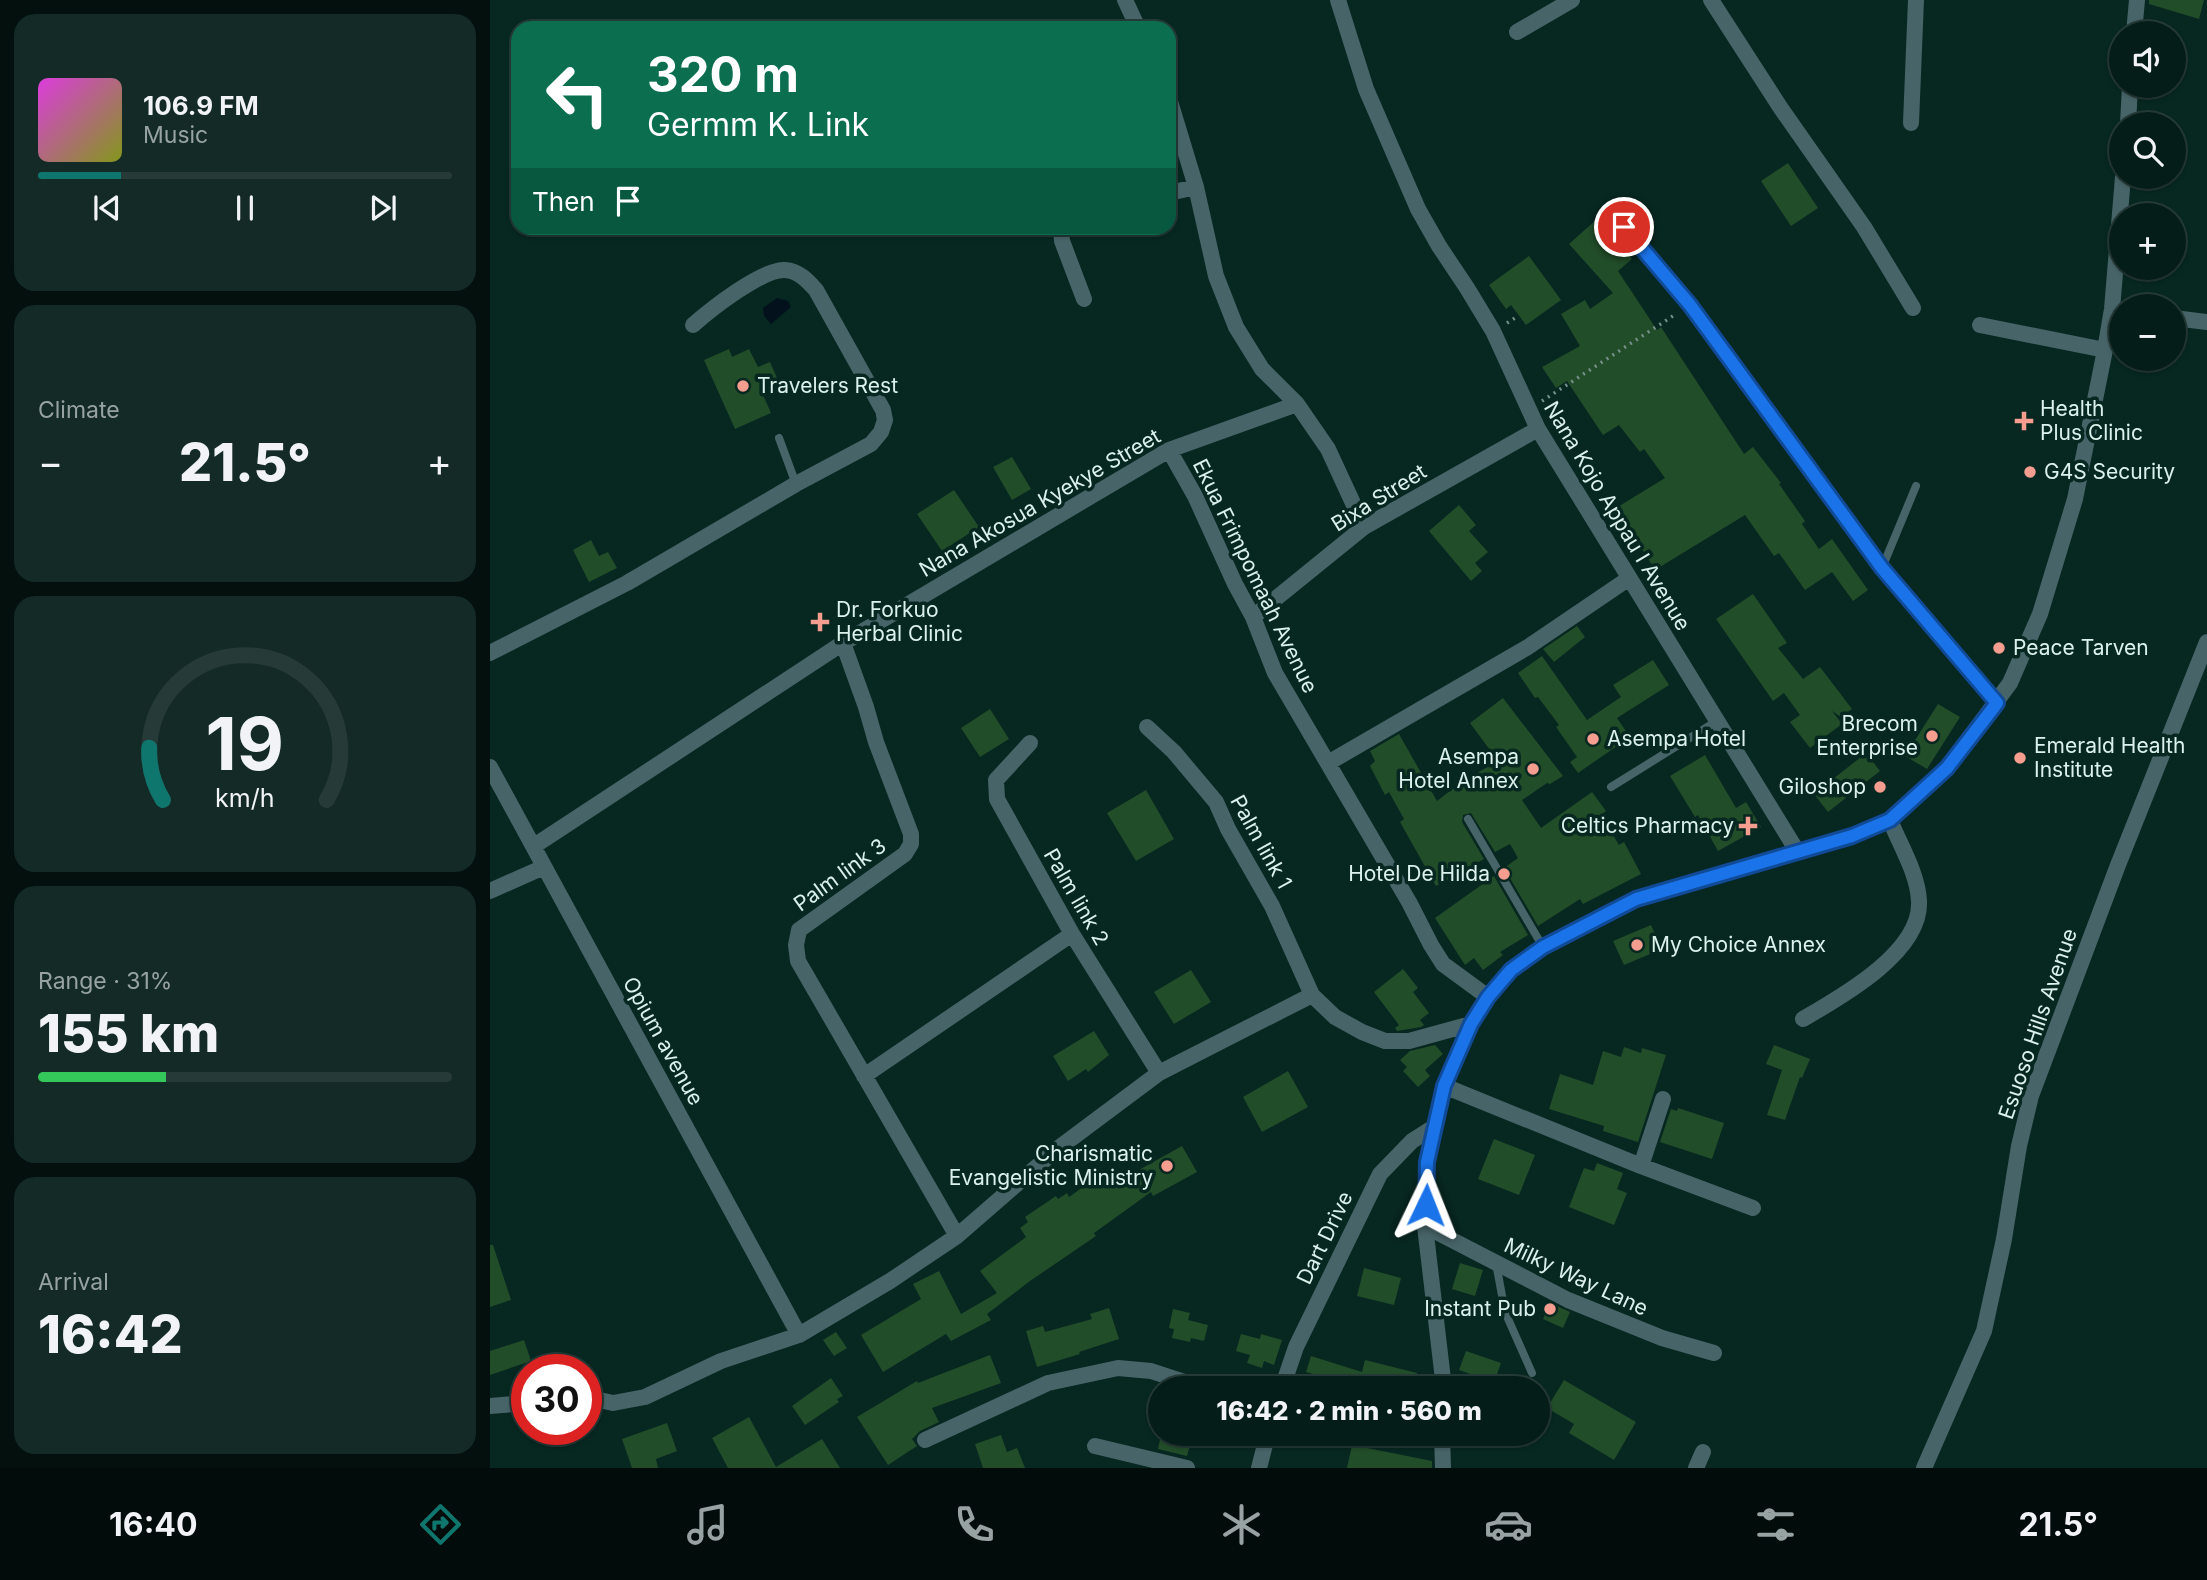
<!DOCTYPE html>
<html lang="en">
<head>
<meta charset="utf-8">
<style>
  :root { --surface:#051d19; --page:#132a26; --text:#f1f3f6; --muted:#97a2a2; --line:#263b38; --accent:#0f766e }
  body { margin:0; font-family:Inter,sans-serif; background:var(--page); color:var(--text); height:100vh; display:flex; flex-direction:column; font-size:26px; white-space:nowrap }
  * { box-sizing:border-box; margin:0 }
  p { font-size:23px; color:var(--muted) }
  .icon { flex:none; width:38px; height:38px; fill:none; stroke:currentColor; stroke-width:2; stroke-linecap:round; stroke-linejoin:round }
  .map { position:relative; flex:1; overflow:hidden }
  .drawer { display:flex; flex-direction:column; gap:14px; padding:14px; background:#03100e; width:490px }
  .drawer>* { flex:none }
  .guide { position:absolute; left:21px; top:21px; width:665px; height:214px; border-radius:21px; box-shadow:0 2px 5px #0004,0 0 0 2px var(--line); background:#0b6e4f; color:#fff; overflow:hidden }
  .fabs { position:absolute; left:1619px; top:21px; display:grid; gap:14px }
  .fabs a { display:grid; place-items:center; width:77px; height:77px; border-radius:50%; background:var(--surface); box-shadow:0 2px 5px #0004,0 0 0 2px var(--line); font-size:35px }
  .speed { position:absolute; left:21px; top:1354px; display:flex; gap:14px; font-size:35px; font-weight:700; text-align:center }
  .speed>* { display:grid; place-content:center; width:91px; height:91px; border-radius:50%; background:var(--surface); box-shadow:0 2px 5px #0004,0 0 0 2px var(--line); line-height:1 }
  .speed .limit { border:10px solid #d22; background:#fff; color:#111 }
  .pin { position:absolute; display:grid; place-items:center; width:60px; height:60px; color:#fff; margin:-30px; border:4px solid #fff; border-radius:50%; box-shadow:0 2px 7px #0007 }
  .me { position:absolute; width:77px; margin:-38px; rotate:2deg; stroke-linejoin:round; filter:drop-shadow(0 0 5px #0008) }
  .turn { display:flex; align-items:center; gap:24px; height:147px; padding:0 21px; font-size:32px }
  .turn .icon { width:91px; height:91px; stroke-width:2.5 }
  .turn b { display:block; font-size:49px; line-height:60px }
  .then { display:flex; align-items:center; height:66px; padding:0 21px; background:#0003; gap:14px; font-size:26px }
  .big { font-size:52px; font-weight:800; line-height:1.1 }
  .drawer .tile { flex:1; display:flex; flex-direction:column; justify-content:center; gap:10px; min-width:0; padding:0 24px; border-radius:21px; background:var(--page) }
  .drawer .dial { align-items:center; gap:0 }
  .dial svg { height:182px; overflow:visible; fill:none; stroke:var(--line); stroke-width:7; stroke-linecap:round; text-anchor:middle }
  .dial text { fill:var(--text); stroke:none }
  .song { display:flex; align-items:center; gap:21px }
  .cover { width:84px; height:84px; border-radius:10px; background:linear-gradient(135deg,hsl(300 70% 55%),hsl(70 70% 35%)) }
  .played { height:7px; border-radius:4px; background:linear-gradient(90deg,var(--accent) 20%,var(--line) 20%) }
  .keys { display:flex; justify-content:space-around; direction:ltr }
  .heat { display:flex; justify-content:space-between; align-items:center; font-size:38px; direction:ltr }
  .charge { height:10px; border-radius:5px; background:linear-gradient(90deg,#34c759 31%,var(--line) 0) }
  .trip { position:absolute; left:658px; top:1376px; width:402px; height:70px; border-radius:35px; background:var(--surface); box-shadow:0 2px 5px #0004,0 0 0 2px var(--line); font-weight:800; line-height:70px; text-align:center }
  .menu { display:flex; height:112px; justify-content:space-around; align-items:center; background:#020c0a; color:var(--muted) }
  .menu .icon { width:49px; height:49px }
  .menu .selected { color:var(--accent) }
  .menu b { font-size:32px; color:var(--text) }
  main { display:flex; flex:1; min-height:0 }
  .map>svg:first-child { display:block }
  .water { fill:#02111b }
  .building { fill:#224d29 }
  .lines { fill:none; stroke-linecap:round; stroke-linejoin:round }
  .path { stroke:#76908a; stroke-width:3.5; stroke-dasharray:2 5; stroke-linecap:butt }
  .service { stroke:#476468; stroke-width:8 }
  .minor { stroke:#476468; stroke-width:16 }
  .route-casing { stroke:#114b97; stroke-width:18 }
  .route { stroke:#1a73e8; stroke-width:12 }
  .poi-dot { fill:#f59d8f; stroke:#072721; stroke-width:2.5 }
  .labels { text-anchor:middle; stroke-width:7; stroke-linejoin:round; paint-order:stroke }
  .poi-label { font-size:21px; fill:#dbf1eb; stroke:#072721; text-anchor:start }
  .street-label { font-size:21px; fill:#dbf1eb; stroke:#072721 }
</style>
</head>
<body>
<main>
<section class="drawer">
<div class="tile">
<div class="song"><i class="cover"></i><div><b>106.9 FM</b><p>Music</p></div></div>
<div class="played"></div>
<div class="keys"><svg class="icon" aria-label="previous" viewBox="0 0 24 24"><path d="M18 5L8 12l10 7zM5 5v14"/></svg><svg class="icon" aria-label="pause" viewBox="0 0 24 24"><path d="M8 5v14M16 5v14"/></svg><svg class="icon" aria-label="next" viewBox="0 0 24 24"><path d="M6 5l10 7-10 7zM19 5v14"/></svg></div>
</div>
<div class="tile"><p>Climate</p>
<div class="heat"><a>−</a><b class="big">21.5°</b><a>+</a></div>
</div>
<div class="tile dial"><svg viewBox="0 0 100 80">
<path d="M14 69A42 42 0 1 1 86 69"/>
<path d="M14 69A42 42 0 0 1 8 46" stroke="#0f766e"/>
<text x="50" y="56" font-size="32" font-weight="700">19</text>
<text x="50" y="72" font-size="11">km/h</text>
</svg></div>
<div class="tile"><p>Range · 31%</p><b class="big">155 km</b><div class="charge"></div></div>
<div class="tile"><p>Arrival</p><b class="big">16:42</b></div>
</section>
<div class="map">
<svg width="1717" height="1468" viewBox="0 0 1717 1468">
  <rect width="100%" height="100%" fill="#072721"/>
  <path class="water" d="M287 298 298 301 301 307 281 324 274 316 273 308Z"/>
  <path class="building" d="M1659 0H1714L1709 19 1659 4Z
    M1298 163 1328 208 1301 226 1271 181Z
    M1107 219 1142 259 1128 271 1167 330 1171 327 1254 454 1263 447 1291 483 1289 484 1315 521 1312 524 1329 549 1342 539 1378 590 1363 601 1342 572 1315 590 1289 553 1284 556 1255 515 1165 570 1126 508 1175 478 1154 449 1150 452 1129 425 1113 435 1077 381 1066 388 1052 367 1090 346 1071 314 1095 300 1100 309 1123 293 1079 244Z
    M1039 256 1071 300 1036 325 1021 305 1016 309 999 285Z
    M239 349 242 357 259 349 268 367 280 362 291 387 273 395 281 413 245 429 214 360Z
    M522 457 541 489 522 500 503 467Z
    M464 490 489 527 452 551 427 514Z
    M969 505 986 525 979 531 998 552 985 563 992 571 981 581 939 531Z
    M101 540 109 556 118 552 127 568 99 582 83 550Z
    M1263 594 1297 643 1288 648 1313 679 1330 667 1362 709 1351 717 1342 711 1352 724 1320 748 1300 722 1310 715 1294 693 1283 701 1226 619Z
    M1087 626 1095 637 1064 662 1053 649Z
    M1052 656 1097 720 1131 697 1123 685 1163 660 1179 685 1127 718 1140 737 1088 773 1080 762 1087 757 1066 727 1069 725 1048 697 1045 698 1028 673Z
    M1013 698 1073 776 1060 784 1057 783 1032 800 1051 828 1102 792 1116 811 1111 815 1129 845 1134 842 1151 874 1093 904 1090 899 1048 926 1014 868 1028 858 1020 844 1005 852 981 813 973 815 972 822 994 859 946 886 910 822 914 819 899 792 895 795 880 766 885 761 880 751 909 734 947 801 973 781 1008 761 980 723Z
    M1448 704 1470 717 1437 769 1415 756Z
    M500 709 519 739 490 757 471 728Z
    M1376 753 1390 771 1338 812 1324 794Z
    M1215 755 1246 808 1256 802 1271 827 1228 851 1208 815 1205 817 1180 776Z
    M656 790 684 839 646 861 617 813Z
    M1004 876 1038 935 1010 952 1013 955 993 970 984 958 975 965 945 918Z
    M1161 925 1172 949 1134 965 1123 941Z
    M913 969 928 988 923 992 939 1013 930 1020 934 1025 931 1027 907 1031 905 1028 909 1025 884 992Z
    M701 970 721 1002 684 1024 664 992Z
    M604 1031 619 1055 598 1072 596 1069 578 1081 563 1056Z
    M945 1045 953 1054 935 1070 940 1076 928 1087 913 1071 917 1067 910 1060 920 1051Z
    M1284 1045 1320 1059 1312 1078 1310 1077 1295 1120 1277 1115 1292 1070 1276 1064Z
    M1134 1047 1151 1053 1152 1048 1176 1055 1148 1142 1113 1131 1114 1126 1059 1109 1070 1074 1103 1085 1113 1051 1131 1057Z
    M798 1071 818 1107 772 1132 753 1097Z
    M1188 1108 1234 1123 1222 1159 1170 1142 1181 1109 1187 1111Z
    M1004 1139 1045 1155 1029 1195 988 1179Z
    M692 1146 707 1172 663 1196 661 1192 604 1233 606 1236 540 1281 497 1314 501 1320 461 1341 456 1334 393 1372 371 1335 431 1299 423 1284 449 1271 471 1314 507 1293 490 1271 536 1237 530 1228 538 1222 535 1217 566 1196 568 1199 577 1193 579 1197 620 1168 629 1181Z
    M1107 1163 1133 1173 1127 1189 1137 1193 1124 1225 1079 1207 1094 1168 1104 1171Z
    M0 1245H3L21 1300 0 1307Z
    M970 1263 993 1270 985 1296 962 1289Z
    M874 1268 911 1278 904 1305 867 1296Z
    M1060 1303 1080 1312 1073 1328 1053 1319Z
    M619 1308 629 1339 589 1352 590 1354 547 1367 536 1331 553 1326 555 1332 602 1319 600 1314Z
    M683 1309 700 1313 698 1320 718 1325 714 1341 701 1338 700 1342 682 1338 684 1329 679 1328Z
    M346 1332 357 1348 344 1356 333 1340Z
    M751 1334 770 1339 771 1334 792 1340 784 1365 774 1361 772 1368 757 1363 760 1355 746 1351Z
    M34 1340 41 1361 0 1375V1351Z
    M976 1351 1011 1363 1002 1388H980L983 1375 969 1370Z
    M500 1355 511 1383 442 1408 449 1422 430 1431 422 1439 427 1446 398 1465 367 1417 427 1381 428 1383Z
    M821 1356 872 1372 875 1360 927 1373 923 1388H870L840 1379 838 1385 821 1379 823 1374 816 1372Z
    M341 1378 353 1396 347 1399 349 1402 315 1425 302 1406Z
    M1074 1380 1146 1422 1124 1460 1079 1433 1084 1424 1057 1408Z
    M259 1417 286 1467 332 1439 350 1468H238L222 1438Z
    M177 1423 187 1451 166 1459 168 1468H142L132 1439Z
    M671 1434 701 1441 697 1456 668 1449Z
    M511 1435 517 1452 527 1448 535 1468H493L485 1444Z
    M862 1445 942 1461V1468H857Z"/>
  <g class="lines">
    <path class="path" d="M1017 323 1025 318
      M1052 401 1186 314"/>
    <path class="service" d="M289 438 306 484
      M1392 568 1426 486
      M1121 787 1227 721
      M978 819 1053 947
      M1006 1263 1015 1312 1042 1373"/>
    <path class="minor" d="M635 0 648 28
      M848 0 876 89 928 209 949 246 977 288 1003 331 1048 429 1307 851
      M1221 0 1290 107 1374 227 1423 308
      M1027 32 1082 0
      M1644 33 1647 0
      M679 98 706 187 726 276 746 327 772 369 807 404 838 449 874 527
      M1421 123 1426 0
      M1638 124 1640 86
      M679 193 706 187
      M1134 227 1200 305 1392 568 1507 703
      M571 228 572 241 594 299
      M1684 318 1717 322
      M1490 325 1615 350
      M679 450 705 496 745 584 763 617 785 673 919 902 941 945 953 964 998 997
      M763 617 874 527 1048 429
      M353 643 376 707 386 742 421 834V844L415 854 309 930 306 945 308 961 467 1236
      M0 653 137 583 306 484 381 444 391 432 395 420 393 410 326 290C318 281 309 271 295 270 272 269 221 309 203 325
      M657 727 684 752 726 802 738 829 782 906 822 995 845 1017 872 1032 895 1041H919L981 1024
      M540 743 506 780 507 799 582 934 669 1073
      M838 763 1038 647 1138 579
      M0 767 309 1335
      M44 846 353 643 679 450 807 404
      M0 891 54 867
      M1313 1019C1351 997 1432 952 1429 901 1428 874 1410 845 1400 820
      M374 1076 582 934
      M954 1086 1151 1166 1263 1208
      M1151 1166 1173 1099
      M935 1226 1078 1300 1172 1338 1224 1353
      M792 1388 806 1347 890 1174 922 1141 944 1127
      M954 1388 935 1226 937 1162 954 1086 981 1024 998 997 1021 970 1053 947 1146 899 1362 836 1400 820 1457 768 1520 683 1550 614 1585 499 1615 350 1622 309 1633 177
      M96 1397 123 1403 155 1397 231 1361 309 1335 400 1281 467 1236 566 1150 669 1073 822 995
      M0 1406 37 1403
      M952 1433 953 1468
      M435 1440 558 1383 628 1368 661 1371 713 1388
      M605 1446 697 1468
      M769 1468 778 1433
      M1206 1468 1213 1452
      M1434 1468 1494 1331 1514 1239 1529 1146 1541 1096 1628 865 1717 642"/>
  </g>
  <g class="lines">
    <defs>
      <path id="route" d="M936 1205 937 1162 954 1086 981 1024 998 997 1021 970 1053 947 1146 899 1362 836 1400 820 1457 768 1507 703 1392 568 1200 305 1134 227"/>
    </defs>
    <use href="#route" class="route-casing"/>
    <use href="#route" class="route"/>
  </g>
  <g class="poi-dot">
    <circle cx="253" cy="386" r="7"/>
    <path d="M1530.5 410.5h7v7h7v7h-7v7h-7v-7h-7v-7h7z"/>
    <circle cx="1540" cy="472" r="7"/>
    <path d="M326.5 611.5h7v7h7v7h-7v7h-7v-7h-7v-7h7z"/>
    <circle cx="1509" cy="648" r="7"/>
    <circle cx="1442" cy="736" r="7"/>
    <circle cx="1103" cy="739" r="7"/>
    <circle cx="1530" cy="758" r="7"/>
    <circle cx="1043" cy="769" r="7"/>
    <circle cx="1390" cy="787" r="7"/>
    <path d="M1254.5 815.5h7v7h7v7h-7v7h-7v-7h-7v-7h7z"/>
    <circle cx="1014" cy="874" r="7"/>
    <circle cx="1147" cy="945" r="7"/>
    <circle cx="677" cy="1166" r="7"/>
    <circle cx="1060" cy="1309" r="7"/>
  </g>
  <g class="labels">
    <g class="poi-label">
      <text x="267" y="393">Travelers Rest</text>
      <text x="1550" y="416">Health<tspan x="1550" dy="24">Plus Clinic</tspan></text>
      <text x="1554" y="479">G4S Security</text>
      <text x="346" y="617">Dr. Forkuo<tspan x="346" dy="24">Herbal Clinic</tspan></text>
      <text x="1523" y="655">Peace Tarven</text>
      <text x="1428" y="731" text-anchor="end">Brecom<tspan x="1428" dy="24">Enterprise</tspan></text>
      <text x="1117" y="746">Asempa Hotel</text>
      <text x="1544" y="753">Emerald Health<tspan x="1544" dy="24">Institute</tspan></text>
      <text x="1029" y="764" text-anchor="end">Asempa<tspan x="1029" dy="24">Hotel Annex</tspan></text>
      <text x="1376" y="794" text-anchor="end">Giloshop</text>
      <text x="1244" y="833" text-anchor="end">Celtics Pharmacy</text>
      <text x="1000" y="881" text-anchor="end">Hotel De Hilda</text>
      <text x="1161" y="952">My Choice Annex</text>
      <text x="663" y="1161" text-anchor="end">Charismatic<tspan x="663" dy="24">Evangelistic Ministry</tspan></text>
      <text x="1046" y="1316" text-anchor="end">Instant Pub</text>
    </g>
    <g class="street-label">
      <text transform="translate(889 498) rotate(-32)" y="7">Bixa Street</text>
      <text transform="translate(550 503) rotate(-30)" y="7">Nana Akosua Kyekye Street</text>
      <text transform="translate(1127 516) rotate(59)" y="7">Nana Kojo Appau I Avenue</text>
      <text transform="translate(765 576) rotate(64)" y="7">Ekua Frimpomaah Avenue</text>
      <text transform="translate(771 842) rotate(61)" y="7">Palm link 1</text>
      <text transform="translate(350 875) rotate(-36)" y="7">Palm link 3</text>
      <text transform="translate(586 897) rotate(60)" y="7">Palm link 2</text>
      <text transform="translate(1548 1024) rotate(-71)" y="7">Esuoso Hills Avenue</text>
      <text transform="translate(173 1041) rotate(61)" y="7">Opium avenue</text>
      <text transform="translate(835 1238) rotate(-64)" y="7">Dart Drive</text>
      <text transform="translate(1086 1277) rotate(25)" y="7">Milky Way Lane</text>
    </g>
  </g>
</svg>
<div class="fabs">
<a><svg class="icon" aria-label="sound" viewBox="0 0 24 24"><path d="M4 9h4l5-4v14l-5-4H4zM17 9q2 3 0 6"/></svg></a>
<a><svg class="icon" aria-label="search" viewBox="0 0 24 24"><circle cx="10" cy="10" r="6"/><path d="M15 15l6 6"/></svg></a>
<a>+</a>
<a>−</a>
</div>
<div class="speed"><div class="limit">30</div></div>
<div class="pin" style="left:1134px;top:227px;background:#d93025"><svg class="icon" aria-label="arrive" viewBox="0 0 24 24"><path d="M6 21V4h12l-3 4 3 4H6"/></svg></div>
<svg class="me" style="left:936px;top:1205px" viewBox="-20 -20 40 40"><path d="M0-17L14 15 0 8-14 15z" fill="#1a73e8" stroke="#fff" stroke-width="4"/></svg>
<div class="trip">16:42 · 2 min · 560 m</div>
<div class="guide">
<div class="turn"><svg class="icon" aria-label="left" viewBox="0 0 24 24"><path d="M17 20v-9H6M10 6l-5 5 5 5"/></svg><div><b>320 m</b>Germm K. Link</div></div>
<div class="then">Then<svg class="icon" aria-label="arrive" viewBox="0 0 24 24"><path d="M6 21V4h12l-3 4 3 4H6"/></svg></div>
</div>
</div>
</main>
<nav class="menu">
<b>16:40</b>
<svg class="icon selected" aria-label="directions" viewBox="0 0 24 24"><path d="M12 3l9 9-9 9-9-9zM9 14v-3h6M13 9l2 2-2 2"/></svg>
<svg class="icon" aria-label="music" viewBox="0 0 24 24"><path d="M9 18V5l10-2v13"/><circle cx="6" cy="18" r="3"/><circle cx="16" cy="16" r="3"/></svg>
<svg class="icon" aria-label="phone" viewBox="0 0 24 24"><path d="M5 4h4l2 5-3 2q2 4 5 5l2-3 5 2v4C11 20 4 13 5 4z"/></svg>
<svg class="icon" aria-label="climate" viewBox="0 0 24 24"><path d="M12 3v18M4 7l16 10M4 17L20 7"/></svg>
<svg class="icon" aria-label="car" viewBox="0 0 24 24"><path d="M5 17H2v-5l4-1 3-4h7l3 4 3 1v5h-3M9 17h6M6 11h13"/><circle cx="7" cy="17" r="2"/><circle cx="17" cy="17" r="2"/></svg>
<svg class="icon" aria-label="filters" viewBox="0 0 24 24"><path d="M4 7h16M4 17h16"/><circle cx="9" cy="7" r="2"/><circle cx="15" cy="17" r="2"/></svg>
<b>21.5°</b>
</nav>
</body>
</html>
